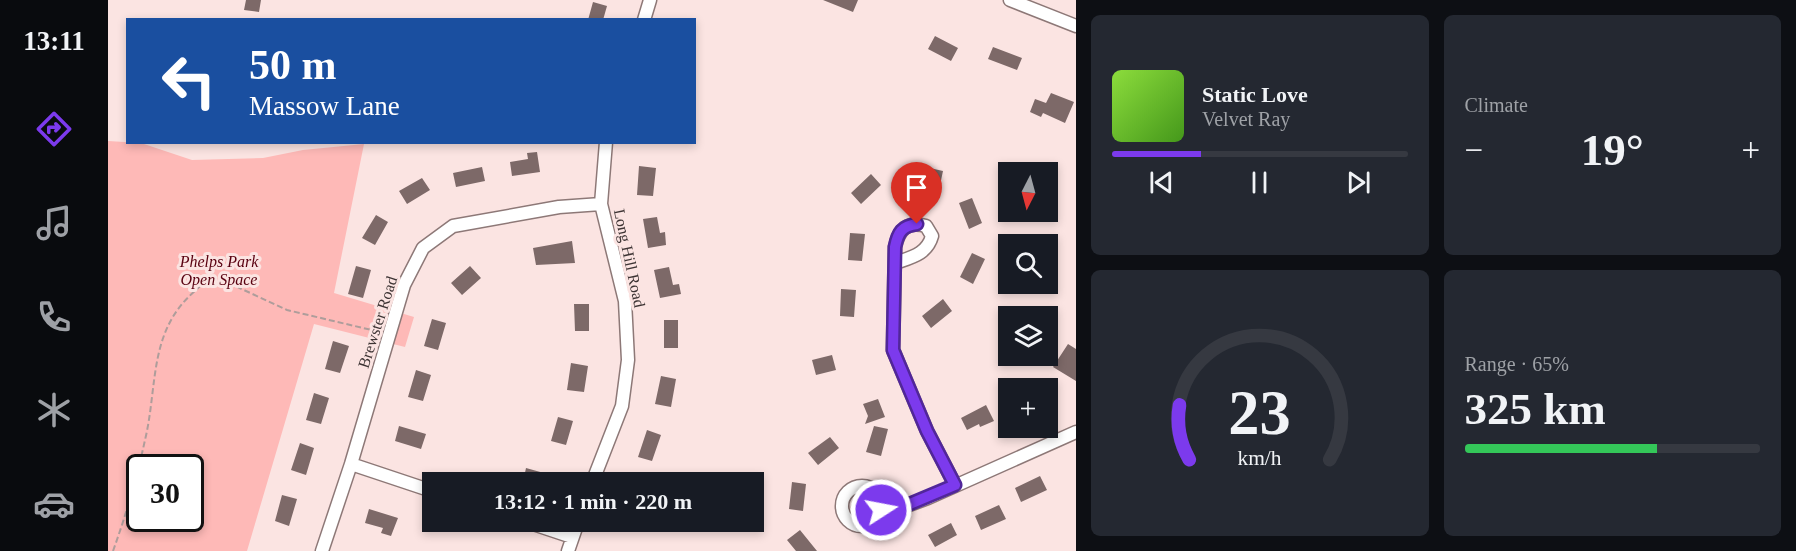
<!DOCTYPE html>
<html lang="en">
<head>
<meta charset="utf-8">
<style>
  :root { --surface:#171b24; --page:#242831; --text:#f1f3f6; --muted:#9ea1a6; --line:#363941; --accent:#7c3aed }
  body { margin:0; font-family:"Times New Roman",serif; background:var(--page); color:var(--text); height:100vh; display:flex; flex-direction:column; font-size:22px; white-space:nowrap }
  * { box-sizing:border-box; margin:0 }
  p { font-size:20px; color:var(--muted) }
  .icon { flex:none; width:33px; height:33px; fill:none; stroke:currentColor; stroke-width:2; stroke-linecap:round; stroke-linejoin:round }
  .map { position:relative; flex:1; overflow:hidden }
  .side { display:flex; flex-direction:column; gap:15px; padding:15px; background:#0d0f14; width:720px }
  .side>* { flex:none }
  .banner { position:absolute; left:18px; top:18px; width:570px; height:126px; border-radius:0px; box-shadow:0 3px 9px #0003; background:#1a4fa0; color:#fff; overflow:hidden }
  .needle { width:39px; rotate:186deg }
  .fabs { position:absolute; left:890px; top:162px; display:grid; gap:12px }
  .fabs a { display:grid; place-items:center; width:60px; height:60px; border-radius:0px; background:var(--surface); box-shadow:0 3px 9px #0003; font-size:30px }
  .speed { position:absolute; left:18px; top:454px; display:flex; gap:12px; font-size:30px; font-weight:700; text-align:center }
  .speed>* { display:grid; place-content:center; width:78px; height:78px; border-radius:50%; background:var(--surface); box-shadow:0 3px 9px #0003; line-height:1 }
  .speed .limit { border:3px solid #111; border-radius:9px; background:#fff; color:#111 }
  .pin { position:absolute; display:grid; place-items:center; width:51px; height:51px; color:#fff; margin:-62px -26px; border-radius:50% 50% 50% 0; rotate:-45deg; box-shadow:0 0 6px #0007 }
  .pin .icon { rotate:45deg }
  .me { position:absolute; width:66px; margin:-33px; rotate:79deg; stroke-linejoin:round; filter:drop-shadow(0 0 4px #0008) }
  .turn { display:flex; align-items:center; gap:21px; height:126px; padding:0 24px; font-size:27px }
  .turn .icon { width:78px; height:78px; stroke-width:2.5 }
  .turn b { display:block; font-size:42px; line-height:51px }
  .big { font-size:45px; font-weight:700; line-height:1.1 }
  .side .widget { flex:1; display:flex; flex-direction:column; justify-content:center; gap:9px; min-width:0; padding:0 21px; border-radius:9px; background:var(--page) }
  .side .dial { align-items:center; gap:0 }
  .dial svg { height:156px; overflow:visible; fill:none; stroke:var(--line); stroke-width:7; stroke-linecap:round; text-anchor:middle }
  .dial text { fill:var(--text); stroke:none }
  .song { display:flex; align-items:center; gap:18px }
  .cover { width:72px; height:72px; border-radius:9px; background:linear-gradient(135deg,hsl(90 70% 55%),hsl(100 70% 35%)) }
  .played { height:6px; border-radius:3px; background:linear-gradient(90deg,var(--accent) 30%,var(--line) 30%) }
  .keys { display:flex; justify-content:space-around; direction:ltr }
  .heat { display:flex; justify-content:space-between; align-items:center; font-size:33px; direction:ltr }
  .charge { height:9px; border-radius:4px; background:linear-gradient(90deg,#34c759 65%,var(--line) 0) }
  .side .tiles { flex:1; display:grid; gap:15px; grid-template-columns:repeat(2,1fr) }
  .trip { position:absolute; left:314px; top:472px; width:342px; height:60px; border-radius:0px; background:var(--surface); box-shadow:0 3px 9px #0003; font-weight:700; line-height:60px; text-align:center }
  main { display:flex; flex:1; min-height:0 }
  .dock { display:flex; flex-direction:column; width:108px; justify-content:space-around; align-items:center; background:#090b0e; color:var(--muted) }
  .dock .icon { width:42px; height:42px }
  .dock .on { color:var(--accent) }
  .dock b { font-size:27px; color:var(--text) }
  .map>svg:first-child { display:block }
  .green { fill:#feb9b7; fill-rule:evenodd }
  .building { fill:#7d6968 }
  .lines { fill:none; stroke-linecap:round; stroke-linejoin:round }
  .minor-casing { stroke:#8d7877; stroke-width:15 }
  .path { stroke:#ae9d9b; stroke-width:2; stroke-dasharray:6 3; stroke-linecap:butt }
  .minor { stroke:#fff; stroke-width:12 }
  .route-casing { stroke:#51269a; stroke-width:15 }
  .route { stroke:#7c3aed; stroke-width:10 }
  .labels { text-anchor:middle; stroke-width:6; stroke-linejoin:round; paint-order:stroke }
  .street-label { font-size:16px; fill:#3d3434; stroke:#fbe4e2 }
  .park-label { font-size:16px; font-style:italic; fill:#590110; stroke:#fbe4e2 }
</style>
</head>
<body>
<main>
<nav class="dock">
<b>13:11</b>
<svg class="icon on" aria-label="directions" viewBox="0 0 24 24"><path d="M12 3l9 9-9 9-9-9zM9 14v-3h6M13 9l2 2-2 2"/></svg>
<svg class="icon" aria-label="music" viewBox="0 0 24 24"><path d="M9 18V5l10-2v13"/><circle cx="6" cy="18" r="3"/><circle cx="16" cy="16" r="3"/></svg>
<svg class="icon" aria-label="phone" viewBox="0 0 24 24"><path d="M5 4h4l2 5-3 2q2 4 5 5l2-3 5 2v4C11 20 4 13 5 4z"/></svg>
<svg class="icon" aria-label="climate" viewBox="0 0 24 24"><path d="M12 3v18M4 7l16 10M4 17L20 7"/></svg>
<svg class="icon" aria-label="car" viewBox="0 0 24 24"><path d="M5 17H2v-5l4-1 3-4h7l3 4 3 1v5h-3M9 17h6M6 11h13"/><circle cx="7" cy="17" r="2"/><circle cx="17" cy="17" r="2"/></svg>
</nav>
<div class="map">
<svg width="968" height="551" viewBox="0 0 968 551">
  <rect width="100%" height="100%" fill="#fbe4e2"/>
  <path class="green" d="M0 141 33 143 84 160 155 158 195 150 256 144 226 293 306 317 297 347 206 324 139 551H0ZM32 468H82V519H32Z"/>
  <path class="building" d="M138 0H153L151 12 136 10Z
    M715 0H750L745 12Z
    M485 2 499 6 495 20H480Z
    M827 36 850 48 843 61 820 49Z
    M885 47 914 58 909 70 880 59Z
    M943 93 966 102 957 123 935 113 933 117 922 112 927 99 938 103Z
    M429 152 432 172 404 176 402 162 420 159 419 153Z
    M804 164 835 171 832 185 801 178Z
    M531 166 548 168 545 196 529 195Z
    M374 167 377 181 348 187 345 173Z
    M763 174 773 185 753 204 743 193Z
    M314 178 322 190 299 204 291 191Z
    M864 198 874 223 861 229 851 203Z
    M268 215 280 222 267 245 254 238Z
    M549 217 552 233 557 232 558 245 540 248 535 219Z
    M742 233 757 234 754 261 740 260Z
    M464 241 467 263 428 265 425 248Z
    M864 253 877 259 865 284 852 277Z
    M248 266 263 270 255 298 240 294Z
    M362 266 373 278 354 295 343 283Z
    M561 267 565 285 571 284 573 294 552 298 546 270Z
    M733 289 748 290 746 317 732 316Z
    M835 299 844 311 823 328 814 316Z
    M466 304H481V331H467Z
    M324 319 338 323 330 350 316 346Z
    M556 320H570V348H556Z
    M225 341 241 346 232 373 217 369Z
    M960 344 968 349V381L945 367Z
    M724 355 728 370 708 375 704 360Z
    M463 363 480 366 476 392 459 390Z
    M308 370 323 375 315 401 300 397Z
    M553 376 568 379 563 407 547 404Z
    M206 393 221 398 213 424 198 420Z
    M770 399 777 417 757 424 760 416 755 404Z
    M878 405 886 421 872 427 871 424 859 430 853 418Z
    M450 417 465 421 458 445 443 441Z
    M291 426 318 434 313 449 287 441Z
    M766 426 780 429 773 456 758 452Z
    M539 430 553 435 544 461 530 457Z
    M722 437 731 448 710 465 700 453Z
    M192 443 206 448 198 475 183 470Z
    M418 468 461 480V483L415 482Z
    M932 476 939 490 913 502 907 488Z
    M684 482 698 484 695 511 681 509Z
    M174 495 189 499 181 526 167 521Z
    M891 505 898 519 873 530 867 516Z
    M261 509 290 518 283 536 273 533 275 528 257 523Z
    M843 523 849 535 827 547 820 535Z
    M692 530 709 551H688L679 540Z"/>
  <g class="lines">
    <defs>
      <path id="minor" d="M902 0 968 26
        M536 20 542 0
        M787 263C804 257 819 254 824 236L818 226C799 221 791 229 787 247L785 350 819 431 847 485
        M243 464 324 491
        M484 483 514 406 520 360 517 301 493 204 498 142
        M734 506a20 20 0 1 1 40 0a20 20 0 1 1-40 0Z
        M773 510 785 511 820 498 968 432
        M419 522 464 537
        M214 551 243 464 296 285 315 248 345 226 451 207 493 204
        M460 551 470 522"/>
    </defs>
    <use href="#minor" class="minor-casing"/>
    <path class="path" d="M5 551C18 515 29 477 37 440 50 386 40 331 87 291 94 284 101 278 110 278L179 310 272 332"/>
    <use href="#minor" class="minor"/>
  </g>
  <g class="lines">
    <defs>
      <path id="route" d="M773 510 785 511 847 485 819 431 785 350 787 247C790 232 794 226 809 224"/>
    </defs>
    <use href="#route" class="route-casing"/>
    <use href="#route" class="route"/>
  </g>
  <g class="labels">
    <g class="street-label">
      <text transform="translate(522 258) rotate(78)" y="6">Long Hill Road</text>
      <text transform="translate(269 322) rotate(-72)" y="6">Brewster Road</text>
    </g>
    <g class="park-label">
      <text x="111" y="267">Phelps Park<tspan x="111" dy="18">Open Space</tspan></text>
    </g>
  </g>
</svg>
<div class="fabs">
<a><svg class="needle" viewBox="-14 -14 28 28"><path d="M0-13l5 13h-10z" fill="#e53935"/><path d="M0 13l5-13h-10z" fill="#9ea1a6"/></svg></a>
<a><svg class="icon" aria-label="search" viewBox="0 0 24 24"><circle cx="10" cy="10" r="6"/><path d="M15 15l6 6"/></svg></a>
<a><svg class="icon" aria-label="layers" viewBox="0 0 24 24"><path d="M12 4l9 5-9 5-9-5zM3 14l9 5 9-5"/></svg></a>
<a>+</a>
</div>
<div class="speed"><div class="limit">30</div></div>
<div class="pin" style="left:809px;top:224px;background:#d93025"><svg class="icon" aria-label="arrive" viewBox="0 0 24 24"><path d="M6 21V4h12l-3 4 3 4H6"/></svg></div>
<svg class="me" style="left:773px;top:510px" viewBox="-20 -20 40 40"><circle r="17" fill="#7c3aed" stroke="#fff" stroke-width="3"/><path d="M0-11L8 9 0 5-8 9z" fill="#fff"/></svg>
<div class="trip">13:12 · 1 min · 220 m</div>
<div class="banner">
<div class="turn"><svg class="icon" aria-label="left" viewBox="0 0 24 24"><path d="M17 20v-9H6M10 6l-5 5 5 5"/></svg><div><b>50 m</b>Massow Lane</div></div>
</div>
</div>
<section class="side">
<div class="tiles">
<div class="widget">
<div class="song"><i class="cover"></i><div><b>Static Love</b><p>Velvet Ray</p></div></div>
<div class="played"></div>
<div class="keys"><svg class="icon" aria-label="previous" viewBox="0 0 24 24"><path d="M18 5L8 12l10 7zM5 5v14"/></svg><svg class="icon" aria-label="pause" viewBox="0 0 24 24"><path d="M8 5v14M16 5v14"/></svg><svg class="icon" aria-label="next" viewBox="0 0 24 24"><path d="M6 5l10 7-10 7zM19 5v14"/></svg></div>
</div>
<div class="widget"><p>Climate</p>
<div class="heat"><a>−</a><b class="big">19°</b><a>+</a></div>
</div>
<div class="widget dial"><svg viewBox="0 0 100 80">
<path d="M14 69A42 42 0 1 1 86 69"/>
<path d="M14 69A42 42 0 0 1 9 41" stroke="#7c3aed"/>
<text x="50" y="56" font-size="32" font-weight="700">23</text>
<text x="50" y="72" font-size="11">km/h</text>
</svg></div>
<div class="widget"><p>Range · 65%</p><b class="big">325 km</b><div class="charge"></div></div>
</div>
</section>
</main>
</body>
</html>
